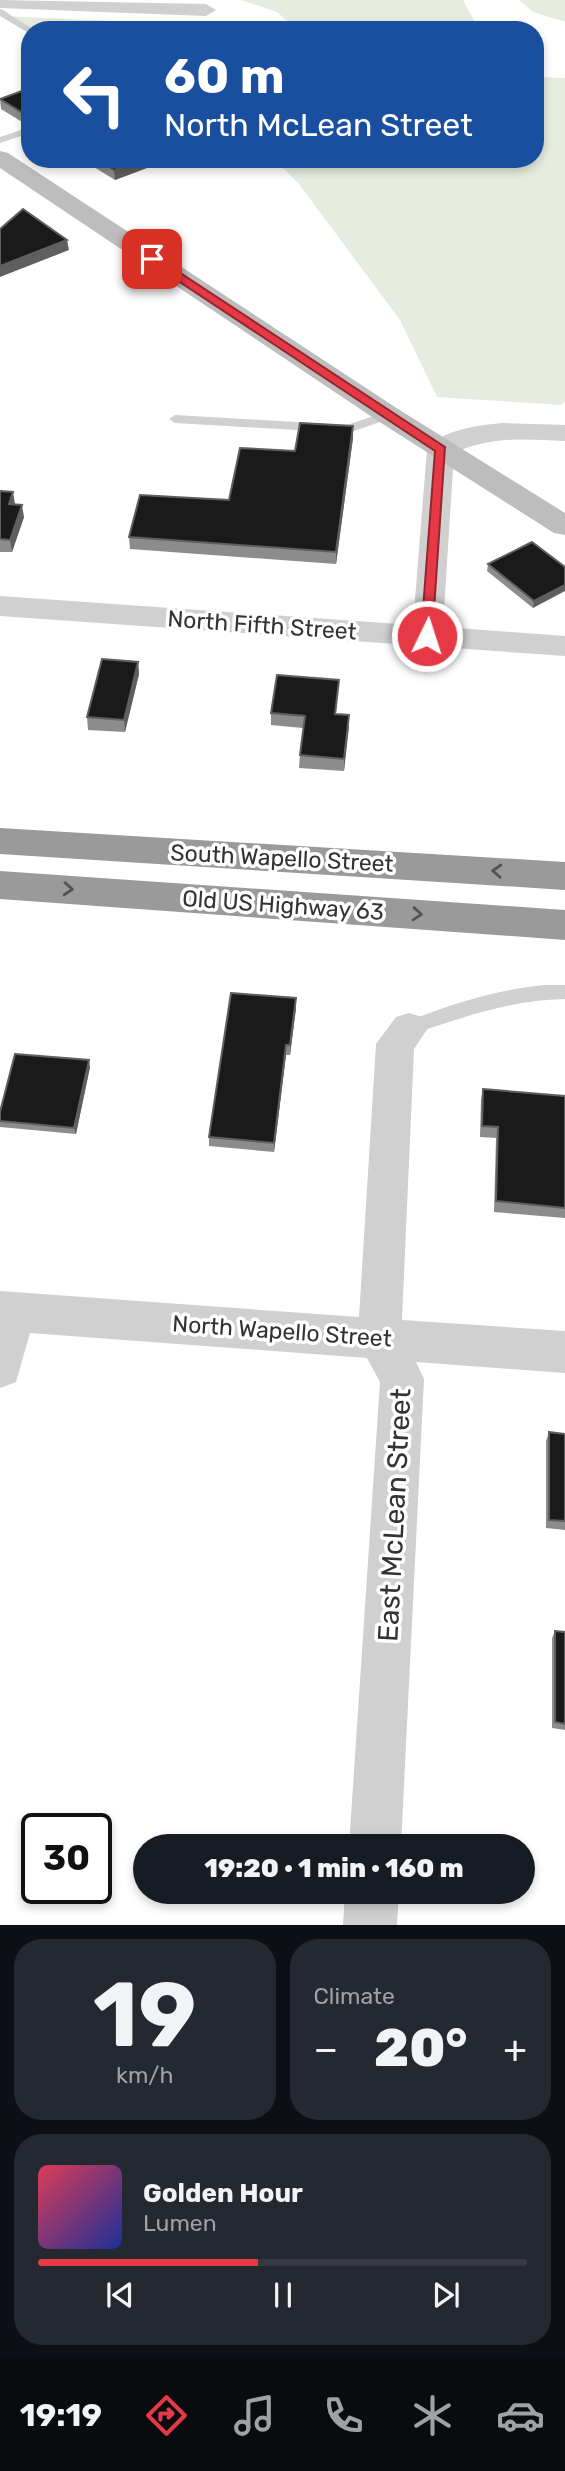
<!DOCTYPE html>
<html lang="en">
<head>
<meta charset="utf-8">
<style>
  :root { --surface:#171b24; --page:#242831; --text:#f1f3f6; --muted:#9ea1a6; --line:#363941; --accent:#e63946 }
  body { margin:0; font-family:Rubik,sans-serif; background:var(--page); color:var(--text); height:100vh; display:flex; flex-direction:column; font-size:26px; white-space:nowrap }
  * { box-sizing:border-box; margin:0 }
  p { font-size:23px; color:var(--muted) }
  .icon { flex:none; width:38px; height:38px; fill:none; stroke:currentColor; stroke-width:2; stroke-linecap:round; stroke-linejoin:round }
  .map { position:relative; height:1925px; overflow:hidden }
  .sheet { display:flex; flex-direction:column; gap:14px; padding:14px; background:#0d0f14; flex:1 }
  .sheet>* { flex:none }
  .hud { position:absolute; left:21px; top:21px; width:523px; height:147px; border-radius:28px; box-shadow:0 4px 10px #0003; background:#1a4fa0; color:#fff; overflow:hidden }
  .speed { position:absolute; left:21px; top:1813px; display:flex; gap:14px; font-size:35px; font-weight:700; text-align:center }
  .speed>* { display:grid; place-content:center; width:91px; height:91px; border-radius:50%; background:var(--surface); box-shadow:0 4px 10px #0003; line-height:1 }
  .speed .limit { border:4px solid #111; border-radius:10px; background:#fff; color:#111 }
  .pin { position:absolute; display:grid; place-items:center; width:60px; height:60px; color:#fff; margin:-30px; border-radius:14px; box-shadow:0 4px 10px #0006 }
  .me { position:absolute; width:77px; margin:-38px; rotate:4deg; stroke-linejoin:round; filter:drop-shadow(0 0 5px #0008) }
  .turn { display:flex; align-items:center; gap:24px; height:147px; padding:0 28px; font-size:32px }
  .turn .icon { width:91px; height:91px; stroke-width:2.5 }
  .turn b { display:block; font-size:49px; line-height:60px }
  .big { font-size:52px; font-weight:800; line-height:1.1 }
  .sheet .card { flex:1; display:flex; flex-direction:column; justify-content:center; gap:10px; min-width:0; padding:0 24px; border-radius:28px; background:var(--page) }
  .sheet .dial { align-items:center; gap:0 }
  .dial b { font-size:91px; line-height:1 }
  .song { display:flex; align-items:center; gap:21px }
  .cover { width:84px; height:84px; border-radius:10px; background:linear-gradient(135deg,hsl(350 70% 55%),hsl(230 70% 35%)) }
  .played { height:7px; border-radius:4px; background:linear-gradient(90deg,var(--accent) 45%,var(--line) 45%) }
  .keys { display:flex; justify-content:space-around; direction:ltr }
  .heat { display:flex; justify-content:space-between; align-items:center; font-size:38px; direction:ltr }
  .sheet .tiles { flex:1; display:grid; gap:14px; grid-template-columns:1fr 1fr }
  .card:last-child { grid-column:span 2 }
  .trip { position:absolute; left:133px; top:1834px; width:402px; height:70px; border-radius:35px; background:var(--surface); box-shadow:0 4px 10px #0003; font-weight:800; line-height:70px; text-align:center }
  .tab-bar { display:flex; height:112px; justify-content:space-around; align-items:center; background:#090b0e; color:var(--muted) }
  .tab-bar .icon { width:49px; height:49px }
  .tab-bar .selected { color:var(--accent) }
  .tab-bar b { font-size:32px; color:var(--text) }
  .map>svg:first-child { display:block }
  .green { fill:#e6ecdf }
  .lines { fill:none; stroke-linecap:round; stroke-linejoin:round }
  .lane { fill:#d0d0d0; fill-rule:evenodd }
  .street { fill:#d0d0d0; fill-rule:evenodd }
  .secondary { fill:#bdbdbd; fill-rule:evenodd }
  .highway { fill:#9a9a9a; fill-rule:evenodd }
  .wall { fill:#8c8c8c }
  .shaded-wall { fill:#5f5f5f }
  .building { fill:#1a1a1a; stroke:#5f5f5f; stroke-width:2 }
  .oneway { stroke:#525252 }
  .route { fill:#e63946; stroke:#96252e; stroke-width:2 }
  .labels { text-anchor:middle; stroke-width:7; stroke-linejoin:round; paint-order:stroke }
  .street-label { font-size:23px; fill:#333; stroke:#fff }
  .near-street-label { font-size:28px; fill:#333; stroke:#fff }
</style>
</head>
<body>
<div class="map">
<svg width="565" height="1925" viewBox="0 0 565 1925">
  <rect width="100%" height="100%" fill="#fff"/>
  <path class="green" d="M241 0H463L475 22V30H298L277 12Z
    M519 0H565V22L533 12Z
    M4 16 173 24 180 30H30Z
    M536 77 565 78V402L561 405 437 397 400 320 299 184 274 159H536Z"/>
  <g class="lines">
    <path class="lane" d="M0 9 3 10 34 30 27 32 0 16Z
      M30 127V133L0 143V137Z
      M388 411 394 415 392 418 348 433 175 423 169 419 175 415 347 425Z
      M544 985H565V999C509 1000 462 1018 409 1035L403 1033 400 1028 403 1023C449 1005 495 990 544 985Z"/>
    <path class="street" d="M0 0 206 4 216 10 206 16 0 8Z
      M502 423 565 425V441C525 439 491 436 454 453L443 627 565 636V656L0 616V596L413 625 427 449C440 430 480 425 502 423Z
      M409 1013 422 1017 428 1028 414 1049 402 1320 565 1331V1373L416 1362 424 1379 401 1846H349L380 1382 367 1358 30 1333 16 1382 0 1388V1291L359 1317 376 1044 396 1017Z
      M345 1892H399L397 1925H343Z"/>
    <path class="secondary" d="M0 151 8 153 398 409 565 513V535L554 533 378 421 0 168Z"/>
    <path class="highway" d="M0 828 565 862V890L0 854Z
      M0 871 565 910V940L0 899Z"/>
  </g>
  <path class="wall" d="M30 88V125H27L1 109 0 99Z
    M81 159H168V160L115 180Z
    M353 426V438L336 564 130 549 129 537 229 500 295 451Z
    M0 491 15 504 24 517 12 552H0Z
    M488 564 565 567 533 608 487 571Z
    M138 662 139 674 125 732 88 730 87 717Z
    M339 680 336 714 349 715 344 771 299 768 300 755 303 728 271 725V713Z
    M296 998V1008L290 1055H286L274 1152 209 1146V1137Z
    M90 1067 76 1134 0 1127V1112Z
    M483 1089 565 1096V1218L494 1212 496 1138 480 1137 481 1100Z
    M549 1432 565 1434V1530L546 1528V1441Z
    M555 1631 565 1632V1730L552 1728V1638Z"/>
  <path class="shaded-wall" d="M143 159H168V160L115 180 114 170Z
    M67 240 69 250 0 277V266Z
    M353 426V438L336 564V552Z
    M13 492 15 504H9Z
    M22 505 24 517 12 552 10 540Z
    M565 585V591L533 608 534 601Z
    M138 662 139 674 125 732 124 720Z
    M349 715V727L344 771V759Z
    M296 998V1008L290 1055V1045Z
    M286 1045V1055L274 1152V1143Z
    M89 1060 90 1067 76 1134 74 1128Z"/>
  <path class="building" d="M30 88V115H26L0 99Z
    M97 159H143L114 170Z
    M23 209 67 240 0 266V229Z
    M300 423 353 426 336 552 129 537 140 495 229 500 240 448 295 451Z
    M0 491 13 492 9 504 22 505 10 540 0 539Z
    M532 542 565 567V585L534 601 488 564Z
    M102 659 138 662 124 720 87 717Z
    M277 675 339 680 335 714 349 715 344 759 300 755 305 716 271 713Z
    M231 993 296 998 290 1045H286L274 1143 209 1137Z
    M15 1054 89 1060 74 1128 0 1121V1112Z
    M483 1089 565 1096V1208L496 1201 498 1127 482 1126Z
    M549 1432 565 1434V1521L549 1520Z
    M555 1631 565 1632V1724L555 1722Z"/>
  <defs><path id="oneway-chevron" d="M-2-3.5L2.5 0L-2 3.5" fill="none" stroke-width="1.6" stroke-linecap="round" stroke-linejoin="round" transform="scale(1.75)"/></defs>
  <g class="oneway">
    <use href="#oneway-chevron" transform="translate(497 871) rotate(-177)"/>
    <use href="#oneway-chevron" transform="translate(68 889) rotate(4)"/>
    <use href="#oneway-chevron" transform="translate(417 914) rotate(4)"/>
  </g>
  <path class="route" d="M148 257H156L445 447 432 639 427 640 421 636 435 451 148 261Z"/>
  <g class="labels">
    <g class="street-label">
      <text transform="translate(262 625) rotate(4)" y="8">North Fifth Street</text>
      <text transform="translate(282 858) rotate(3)" y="8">South Wapello Street</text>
      <text transform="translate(283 905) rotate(4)" y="8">Old US Highway 63</text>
      <text transform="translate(282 1331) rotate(4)" y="8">North Wapello Street</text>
    </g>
    <g class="near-street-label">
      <text transform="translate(394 1515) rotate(-87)" y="10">East McLean Street</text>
    </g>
  </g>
</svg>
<div class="speed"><div class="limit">30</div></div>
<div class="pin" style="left:152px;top:259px;background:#d93025"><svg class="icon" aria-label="arrive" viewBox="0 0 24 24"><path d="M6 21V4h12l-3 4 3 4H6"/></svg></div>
<svg class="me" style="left:427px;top:636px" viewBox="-20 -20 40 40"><circle r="17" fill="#e63946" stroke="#fff" stroke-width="3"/><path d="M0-11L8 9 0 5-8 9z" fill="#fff"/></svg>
<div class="trip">19:20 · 1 min · 160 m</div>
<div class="hud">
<div class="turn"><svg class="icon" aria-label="left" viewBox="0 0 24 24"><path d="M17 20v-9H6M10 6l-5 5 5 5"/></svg><div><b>60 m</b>North McLean Street</div></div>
</div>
</div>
<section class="sheet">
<div class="tiles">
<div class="card dial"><b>19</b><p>km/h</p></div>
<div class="card"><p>Climate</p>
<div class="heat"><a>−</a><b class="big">20°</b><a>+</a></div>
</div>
<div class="card">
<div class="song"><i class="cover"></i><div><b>Golden Hour</b><p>Lumen</p></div></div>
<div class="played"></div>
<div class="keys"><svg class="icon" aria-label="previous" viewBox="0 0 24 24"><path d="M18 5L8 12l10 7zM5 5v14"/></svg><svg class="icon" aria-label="pause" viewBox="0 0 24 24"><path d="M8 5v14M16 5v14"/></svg><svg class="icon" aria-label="next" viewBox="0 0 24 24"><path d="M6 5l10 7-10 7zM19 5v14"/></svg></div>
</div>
</div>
</section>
<nav class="tab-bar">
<b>19:19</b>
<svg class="icon selected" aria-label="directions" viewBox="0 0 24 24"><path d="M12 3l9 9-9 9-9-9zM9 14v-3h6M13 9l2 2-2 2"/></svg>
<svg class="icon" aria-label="music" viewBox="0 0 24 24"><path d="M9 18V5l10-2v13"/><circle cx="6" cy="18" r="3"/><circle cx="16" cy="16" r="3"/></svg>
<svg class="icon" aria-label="phone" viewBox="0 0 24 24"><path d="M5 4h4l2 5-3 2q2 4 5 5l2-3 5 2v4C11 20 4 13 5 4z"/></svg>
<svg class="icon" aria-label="climate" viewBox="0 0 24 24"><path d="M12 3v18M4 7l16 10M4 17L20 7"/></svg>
<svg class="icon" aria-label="car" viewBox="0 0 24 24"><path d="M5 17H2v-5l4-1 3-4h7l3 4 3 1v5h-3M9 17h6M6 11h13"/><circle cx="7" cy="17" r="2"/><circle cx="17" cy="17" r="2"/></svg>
</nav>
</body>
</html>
